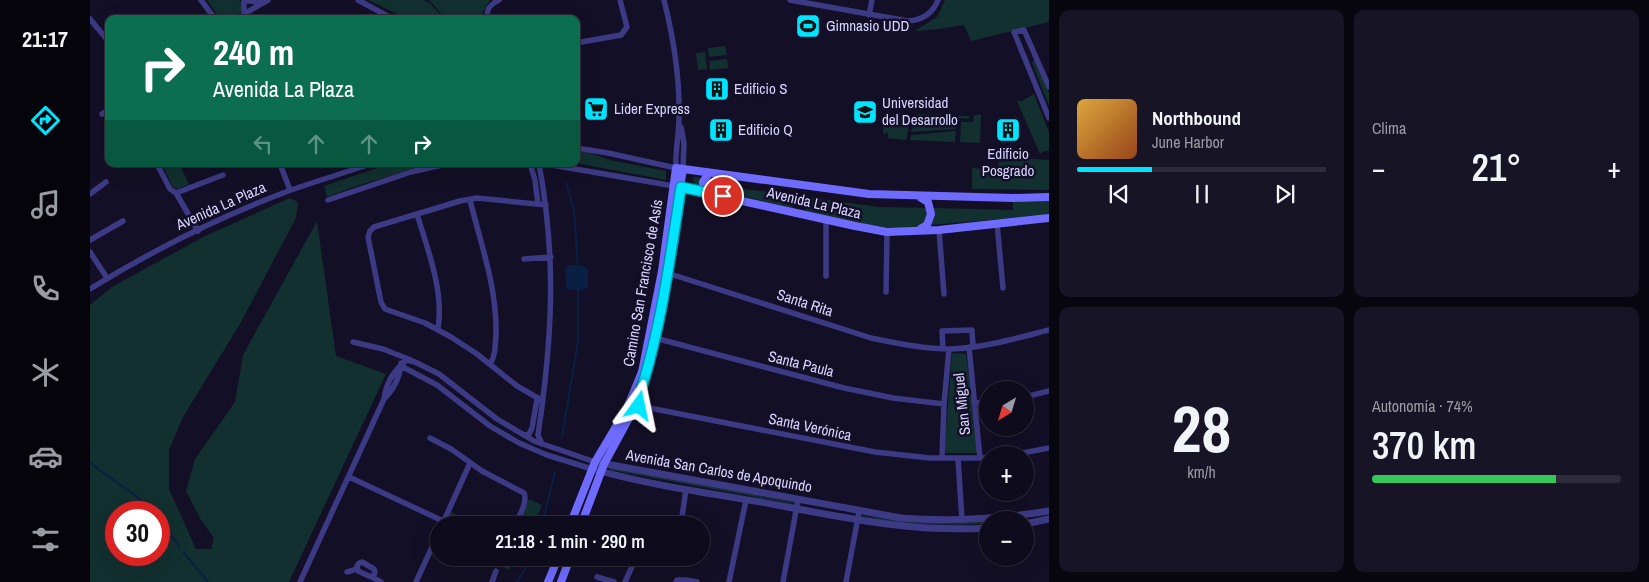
<!DOCTYPE html>
<html lang="es">
<head>
<meta charset="utf-8">
<style>
  :root { --surface:#0e0b1c; --page:#171425; --text:#f1f3f6; --muted:#9b9ba3; --line:#2e2b3b; --accent:#00e5ff }
  body { margin:0; font-family:"Archivo Narrow",sans-serif; background:var(--page); color:var(--text); height:100vh; display:flex; flex-direction:column; font-size:19px; white-space:nowrap }
  * { box-sizing:border-box; margin:0 }
  p { font-size:16px; color:var(--muted) }
  .icon { flex:none; width:28px; height:28px; fill:none; stroke:currentColor; stroke-width:2; stroke-linecap:round; stroke-linejoin:round }
  .map { position:relative; flex:1; overflow:hidden }
  .details { display:flex; flex-direction:column; gap:10px; padding:10px; background:#08060f; width:600px }
  .details>* { flex:none }
  .banner { position:absolute; left:15px; top:15px; width:475px; height:152px; border-radius:10px; box-shadow:0 5px 20px #0002,0 0 0 1px var(--line); background:#0b6e4f; color:#fff; overflow:hidden }
  .needle { width:32px; rotate:218deg }
  .tools { position:absolute; left:889px; top:381px; display:grid; gap:10px }
  .tools a { display:grid; place-items:center; width:55px; height:55px; border-radius:50%; background:var(--surface); box-shadow:0 5px 20px #0002,0 0 0 1px var(--line); font-size:25px }
  .speed { position:absolute; left:15px; top:501px; display:flex; gap:10px; font-size:25px; font-weight:700; text-align:center }
  .speed>* { display:grid; place-content:center; width:65px; height:65px; border-radius:50%; background:var(--surface); box-shadow:0 5px 20px #0002,0 0 0 1px var(--line); line-height:1 }
  .speed .limit { border:8px solid #d22; background:#fff; color:#111 }
  .pin { position:absolute; display:grid; place-items:center; width:42px; height:42px; color:#fff; margin:-21px; border:2px solid #fff; border-radius:50%; box-shadow:0 1px 5px #0007 }
  .me { position:absolute; width:55px; margin:-28px; rotate:12deg; stroke-linejoin:round; filter:drop-shadow(0 0 4px #0008) }
  .turn { display:flex; align-items:center; gap:18px; height:105px; padding:0 25px; font-size:22px }
  .turn .icon { width:65px; height:65px; stroke-width:2.5 }
  .turn b { display:block; font-size:35px; line-height:42px }
  .lanes { display:flex; align-items:center; height:48px; padding:0 25px; background:#0003; justify-content:center; gap:25px; direction:ltr }
  .lanes .off { opacity:.35 }
  .big { font-size:38px; font-weight:600; line-height:1.1 }
  .details .widget { flex:1; display:flex; flex-direction:column; justify-content:center; gap:8px; min-width:0; padding:0 18px; border-radius:10px; background:var(--page) }
  .details .dial { align-items:center; gap:0 }
  .dial b { font-size:65px; line-height:1 }
  .song { display:flex; align-items:center; gap:15px }
  .cover { width:60px; height:60px; border-radius:8px; background:linear-gradient(135deg,hsl(40 70% 55%),hsl(20 70% 35%)) }
  .played { height:5px; border-radius:2px; background:linear-gradient(90deg,var(--accent) 30%,var(--line) 30%) }
  .keys { display:flex; justify-content:space-around; direction:ltr }
  .heat { display:flex; justify-content:space-between; align-items:center; font-size:28px; direction:ltr }
  .charge { height:8px; border-radius:4px; background:linear-gradient(90deg,#34c759 74%,var(--line) 0) }
  .details .tiles { flex:1; display:grid; gap:10px; grid-template-columns:repeat(2,1fr) }
  .trip { position:absolute; left:340px; top:516px; width:280px; height:50px; border-radius:25px; background:var(--surface); box-shadow:0 5px 20px #0002,0 0 0 1px var(--line); font-weight:600; line-height:50px; text-align:center }
  main { display:flex; flex:1; min-height:0 }
  .menu { display:flex; flex-direction:column; width:90px; justify-content:space-around; align-items:center; background:#06040b; color:var(--muted) }
  .menu .icon { width:35px; height:35px }
  .menu .active { color:var(--accent) }
  .menu b { font-size:22px; color:var(--text) }
  .map>svg:first-child { display:block }
  .green { fill:#12302f; fill-rule:evenodd }
  .water { fill:#0a1f44 }
  .lines { fill:none; stroke-linecap:round; stroke-linejoin:round }
  .stream { stroke:#0a1f44; stroke-width:2 }
  .minor { stroke:#3d3a85; stroke-width:5.5 }
  .tertiary { stroke:#3d3a85; stroke-width:7 }
  .secondary { stroke:#6f6bff; stroke-width:8 }
  .route-casing { stroke:#0095a6; stroke-width:12 }
  .route { stroke:#00e5ff; stroke-width:9 }
  .labels { text-anchor:middle; stroke-width:5; stroke-linejoin:round; paint-order:stroke }
  .poi-label { font-size:15px; fill:#d9d4ff; stroke:#130f26; text-anchor:start }
  .street-label { font-size:15px; fill:#d9d4ff; stroke:#130f26 }
</style>
</head>
<body>
<main>
<nav class="menu">
<b>21:17</b>
<svg class="icon active" aria-label="directions" viewBox="0 0 24 24"><path d="M12 3l9 9-9 9-9-9zM9 14v-3h6M13 9l2 2-2 2"/></svg>
<svg class="icon" aria-label="music" viewBox="0 0 24 24"><path d="M9 18V5l10-2v13"/><circle cx="6" cy="18" r="3"/><circle cx="16" cy="16" r="3"/></svg>
<svg class="icon" aria-label="phone" viewBox="0 0 24 24"><path d="M5 4h4l2 5-3 2q2 4 5 5l2-3 5 2v4C11 20 4 13 5 4z"/></svg>
<svg class="icon" aria-label="climate" viewBox="0 0 24 24"><path d="M12 3v18M4 7l16 10M4 17L20 7"/></svg>
<svg class="icon" aria-label="car" viewBox="0 0 24 24"><path d="M5 17H2v-5l4-1 3-4h7l3 4 3 1v5h-3M9 17h6M6 11h13"/><circle cx="7" cy="17" r="2"/><circle cx="17" cy="17" r="2"/></svg>
<svg class="icon" aria-label="filters" viewBox="0 0 24 24"><path d="M4 7h16M4 17h16"/><circle cx="9" cy="7" r="2"/><circle cx="15" cy="17" r="2"/></svg>
</nav>
<div class="map">
<svg width="959" height="582" viewBox="0 0 959 582">
  <rect width="100%" height="100%" fill="#130f26"/>
  <path class="green" d="M117 0H149L152 3V11L142 19H130Z
    M278 0H334L340 3 354 19H318Z
    M339 0H400L389 19H356Z
    M855 0H959V22L881 41 874 25 849 29 825 31 847 17Z
    M635 46 637 55 619 57 618 48Z
    M615 52 617 69 608 70 606 53Z
    M637 59 638 68 620 70 619 61Z
    M943 60 946 61 959 93V106L942 63Z
    M944 94 959 132V151H954L950 154 927 101H932Z
    M828 114 879 116V119L867 118 866 129 821 132Z
    M884 115H891L890 143 870 142 871 122H883Z
    M793 119 820 121 816 140 798 138V133L793 134Z
    M866 131 865 142 820 140 821 135Z
    M486 151 499 153 520 160 576 171V180L486 163Z
    M909 157 959 160V190L882 189V168L908 170Z
    M72 164H89L99 184 88 189 83 187Z
    M299 164H340L270 185 237 197 234 186Z
    M603 177 621 179 620 185 703 195V208L604 185Z
    M715 197 789 207 838 208C839 214 838 221 832 225 812 235 737 218 715 210Z
    M200 198 208 202 206 218 150 324 93 417 79 450V489L106 549H121L124 538 111 520 96 491 105 459 145 402 153 355 227 221 246 356 296 374 199 582H0V305L22 287 115 236ZM26 512H69V555H26Z
    M959 201V215L840 225 844 217 843 208 923 210V202Z
    M862 353 876 354 883 403 888 453H854Z
    M520 467 703 502 704 504 520 470Z
    M439 499 452 505 444 525H428Z
    M360 512 390 525H354Z
    M772 516 837 523 897 522V524C855 526 814 524 772 517Z
    M390 558H425L419 570Z"/>
  <path class="water" d="M480 265H492L498 269V288L488 291 476 289 475 269Z"/>
  <g class="lines">
    <path class="stream" d="M476 183 484 209 488 267
      M472 437 488 342V289
      M0 463 54 502 62 512
      M69 520 90 547
      M452 525 465 472
      M94 553 118 582
      M427 582 442 558"/>
    <path class="minor" d="M111 0 125 19
      M154 0 172 3
      M268 0 303 19
      M700 0 818 21C832 20 843 13 848 0
      M154 14 178 0
      M779 15 782 0
      M0 19 19 42
      M149 19 154 14V0
      M398 19C395 9 401 4 409 0
      M486 43 531 35 537 27 530 0
      M959 87 934 30 924 32 959 118
      M12 114 19 110
      M591 127 594 143 593 169
      M486 148 518 153 586 168C585 151 589 135 589 118 590 81 583 36 574 0
      M67 164 80 189 86 193 108 231
      M190 164 200 190
      M440 164 445 180 448 204
      M449 164C467 260 462 340 448 435L452 444
      M456 164 584 186
      M86 193 133 175
      M0 194 16 182
      M238 200 321 172 356 164
      M380 200C391 245 407 287 406 334 405 345 406 355 400 364
      M327 214C338 251 354 290 348 329
      M736 220V276
      M907 223 913 288
      M849 230 854 294
      M0 240 33 221
      M0 252 17 278
      M434 259 461 257
      M574 272 781 338C806 343 834 349 861 349 894 348 927 338 959 330
      M0 289C63 250 131 216 201 190 227 181 254 173 280 164
      M796 292 797 232
      M565 338 754 388 803 398 854 404
      M263 342 293 349 321 360
      M879 347 890 458
      M853 348 852 331 882 330 883 347
      M311 366 347 385 400 426 429 443 457 455 502 469
      M935 397 959 391
      M294 399C304 389 310 377 311 363
      M453 401 427 386 387 354 361 337 335 323 295 309 291 302 278 237 280 231 284 227 370 201 387 198 456 205
      M884 403 898 402
      M544 405 785 452 840 458H898
      M434 435 439 434 442 428 447 399
      M340 438 361 449 392 471 434 493C438 502 429 516 425 525
      M922 455 959 448
      M852 458 854 404 859 349
      M868 459 872 520
      M259 477 353 521
      M352 525 380 463
      M588 525 592 517 596 489
      M257 572 267 569
      M283 577 285 572 284 569 272 562 269 563 267 566 268 571C276 575 283 577 291 582
      M507 577 524 582
      M210 582 294 399C296 382 304 370 317 360L325 362 349 374 407 419 444 441 505 462
      M326 582 349 532
      M402 582 406 571
      M535 582 546 558
      M586 582 587 580H596L607 582
      M639 582 656 500
      M693 582 708 500
      M756 582 769 512"/>
    <path class="tertiary" d="M505 462 811 518C861 522 909 519 959 511
      M506 470C560 485 616 493 671 502 746 516 820 533 898 528
      M935 524 959 519"/>
    <path class="secondary" d="M584 186 765 226 797 232 849 230 959 218
      M614 192 613 182 619 173
      M829 230 837 225 841 214 838 202 830 197
      M480 525 505 462 537 408 552 372 572 271 586 168 779 194 923 198 959 197
      M491 525 514 464 546 405 557 374 577 272 593 169
      M458 582 468 558
      M471 582 480 558"/>
  </g>
  <g class="lines">
    <defs>
      <path id="route" d="M549 406 546 405C570 337 580 259 591 187L633 196"/>
    </defs>
    <use href="#route" class="route-casing"/>
    <use href="#route" class="route"/>
  </g>
  <defs>
    <symbol id="stadium-square" viewBox="-11 -11 22 22"><rect x="-9" y="-9" width="18" height="18" rx="4" fill="#00e5ff" stroke="#130f26"/><path d="M0-5a6.5 5 0 1 0 0 10a6.5 5 0 1 0 0-10ZM-3.5-1.8h7v3.6h-7Z" fill="#111"/></symbol>
    <symbol id="building-square" viewBox="-11 -11 22 22"><rect x="-9" y="-9" width="18" height="18" rx="4" fill="#00e5ff" stroke="#130f26"/><path d="M-4-6H4V6H1V3H-1V6H-4ZM-2.5-4.3h1.7v1.8h-1.7ZM.8-4.3h1.7v1.8H.8ZM-2.5-1h1.7V.8h-1.7ZM.8-1h1.7V.8H.8Z" fill="#111"/></symbol>
    <symbol id="supermarket-square" viewBox="-11 -11 22 22"><rect x="-9" y="-9" width="18" height="18" rx="4" fill="#00e5ff" stroke="#130f26"/><path d="M-6-5.5h2.5l.6 2H6L4.5 2H-2.5L-4.4-4H-6ZM-1.5 3.2a1.3 1.3 0 1 0 .1 0ZM3 3.2a1.3 1.3 0 1 0 .1 0Z" fill="#111"/></symbol>
    <symbol id="university-square" viewBox="-11 -11 22 22"><rect x="-9" y="-9" width="18" height="18" rx="4" fill="#00e5ff" stroke="#130f26"/><path d="M0-5L7-2L0 1L-7-2ZM-4 1L0 2.5L4 1V4Q0 6-4 4Z" fill="#111"/></symbol>
  </defs>
  <g fill-rule="evenodd">
    <use href="#stadium-square" x="704" y="12" width="28" height="28"/>
    <use href="#building-square" x="613" y="75" width="28" height="28"/>
    <use href="#supermarket-square" x="492" y="95" width="28" height="28"/>
    <use href="#university-square" x="761" y="98" width="28" height="28"/>
    <use href="#building-square" x="617" y="116" width="28" height="28"/>
    <use href="#building-square" x="904" y="116" width="28" height="28"/>
  </g>
  <g class="labels">
    <g class="poi-label">
      <text x="736" y="31">Gimnasio UDD</text>
      <text x="644" y="94">Edificio S</text>
      <text x="792" y="108">Universidad<tspan x="792" dy="17">del Desarrollo</tspan></text>
      <text x="524" y="114">Lider Express</text>
      <text x="648" y="135">Edificio Q</text>
      <text x="918" y="159" text-anchor="middle">Edificio<tspan x="918" dy="17">Posgrado</tspan></text>
    </g>
    <g class="street-label">
      <text transform="translate(724 203) rotate(13)" y="5">Avenida La Plaza</text>
      <text transform="translate(131 206) rotate(-24)" y="5">Avenida La Plaza</text>
      <text transform="translate(553 283) rotate(-80)" y="5">Camino San Francisco de Asís</text>
      <text transform="translate(715 303) rotate(18)" y="5">Santa Rita</text>
      <text transform="translate(711 364) rotate(14)" y="5">Santa Paula</text>
      <text transform="translate(872 404) rotate(-96)" y="5">San Miguel</text>
      <text transform="translate(720 427) rotate(12)" y="5">Santa Verónica</text>
      <text transform="translate(629 471) rotate(10)" y="5">Avenida San Carlos de Apoquindo</text>
    </g>
  </g>
</svg>
<div class="tools">
<a><svg class="needle" viewBox="-14 -14 28 28"><path d="M0-13l5 13h-10z" fill="#e53935"/><path d="M0 13l5-13h-10z" fill="#9b9ba3"/></svg></a>
<a>+</a>
<a>−</a>
</div>
<div class="speed"><div class="limit">30</div></div>
<div class="pin" style="left:633px;top:196px;background:#d93025"><svg class="icon" aria-label="arrive" viewBox="0 0 24 24"><path d="M6 21V4h12l-3 4 3 4H6"/></svg></div>
<svg class="me" style="left:549px;top:406px" viewBox="-20 -20 40 40"><path d="M0-17L14 15 0 8-14 15z" fill="#00e5ff" stroke="#fff" stroke-width="4"/></svg>
<div class="trip">21:18 · 1 min · 290 m</div>
<div class="banner">
<div class="turn"><svg class="icon" aria-label="right" viewBox="0 0 24 24"><path d="M7 20v-9h11M14 6l5 5-5 5"/></svg><div><b>240 m</b>Avenida La Plaza</div></div>
<div class="lanes"><svg class="icon off" aria-label="left" viewBox="0 0 24 24"><path d="M17 20v-9H6M10 6l-5 5 5 5"/></svg><svg class="icon off" aria-label="ahead" viewBox="0 0 24 24"><path d="M12 20V5M6 11l6-6 6 6"/></svg><svg class="icon off" aria-label="ahead" viewBox="0 0 24 24"><path d="M12 20V5M6 11l6-6 6 6"/></svg><svg class="icon" aria-label="right" viewBox="0 0 24 24"><path d="M7 20v-9h11M14 6l5 5-5 5"/></svg></div>
</div>
</div>
<section class="details">
<div class="tiles">
<div class="widget">
<div class="song"><i class="cover"></i><div><b>Northbound</b><p>June Harbor</p></div></div>
<div class="played"></div>
<div class="keys"><svg class="icon" aria-label="previous" viewBox="0 0 24 24"><path d="M18 5L8 12l10 7zM5 5v14"/></svg><svg class="icon" aria-label="pause" viewBox="0 0 24 24"><path d="M8 5v14M16 5v14"/></svg><svg class="icon" aria-label="next" viewBox="0 0 24 24"><path d="M6 5l10 7-10 7zM19 5v14"/></svg></div>
</div>
<div class="widget"><p>Clima</p>
<div class="heat"><a>−</a><b class="big">21°</b><a>+</a></div>
</div>
<div class="widget dial"><b>28</b><p>km/h</p></div>
<div class="widget"><p>Autonomía · 74%</p><b class="big">370 km</b><div class="charge"></div></div>
</div>
</section>
</main>
</body>
</html>
